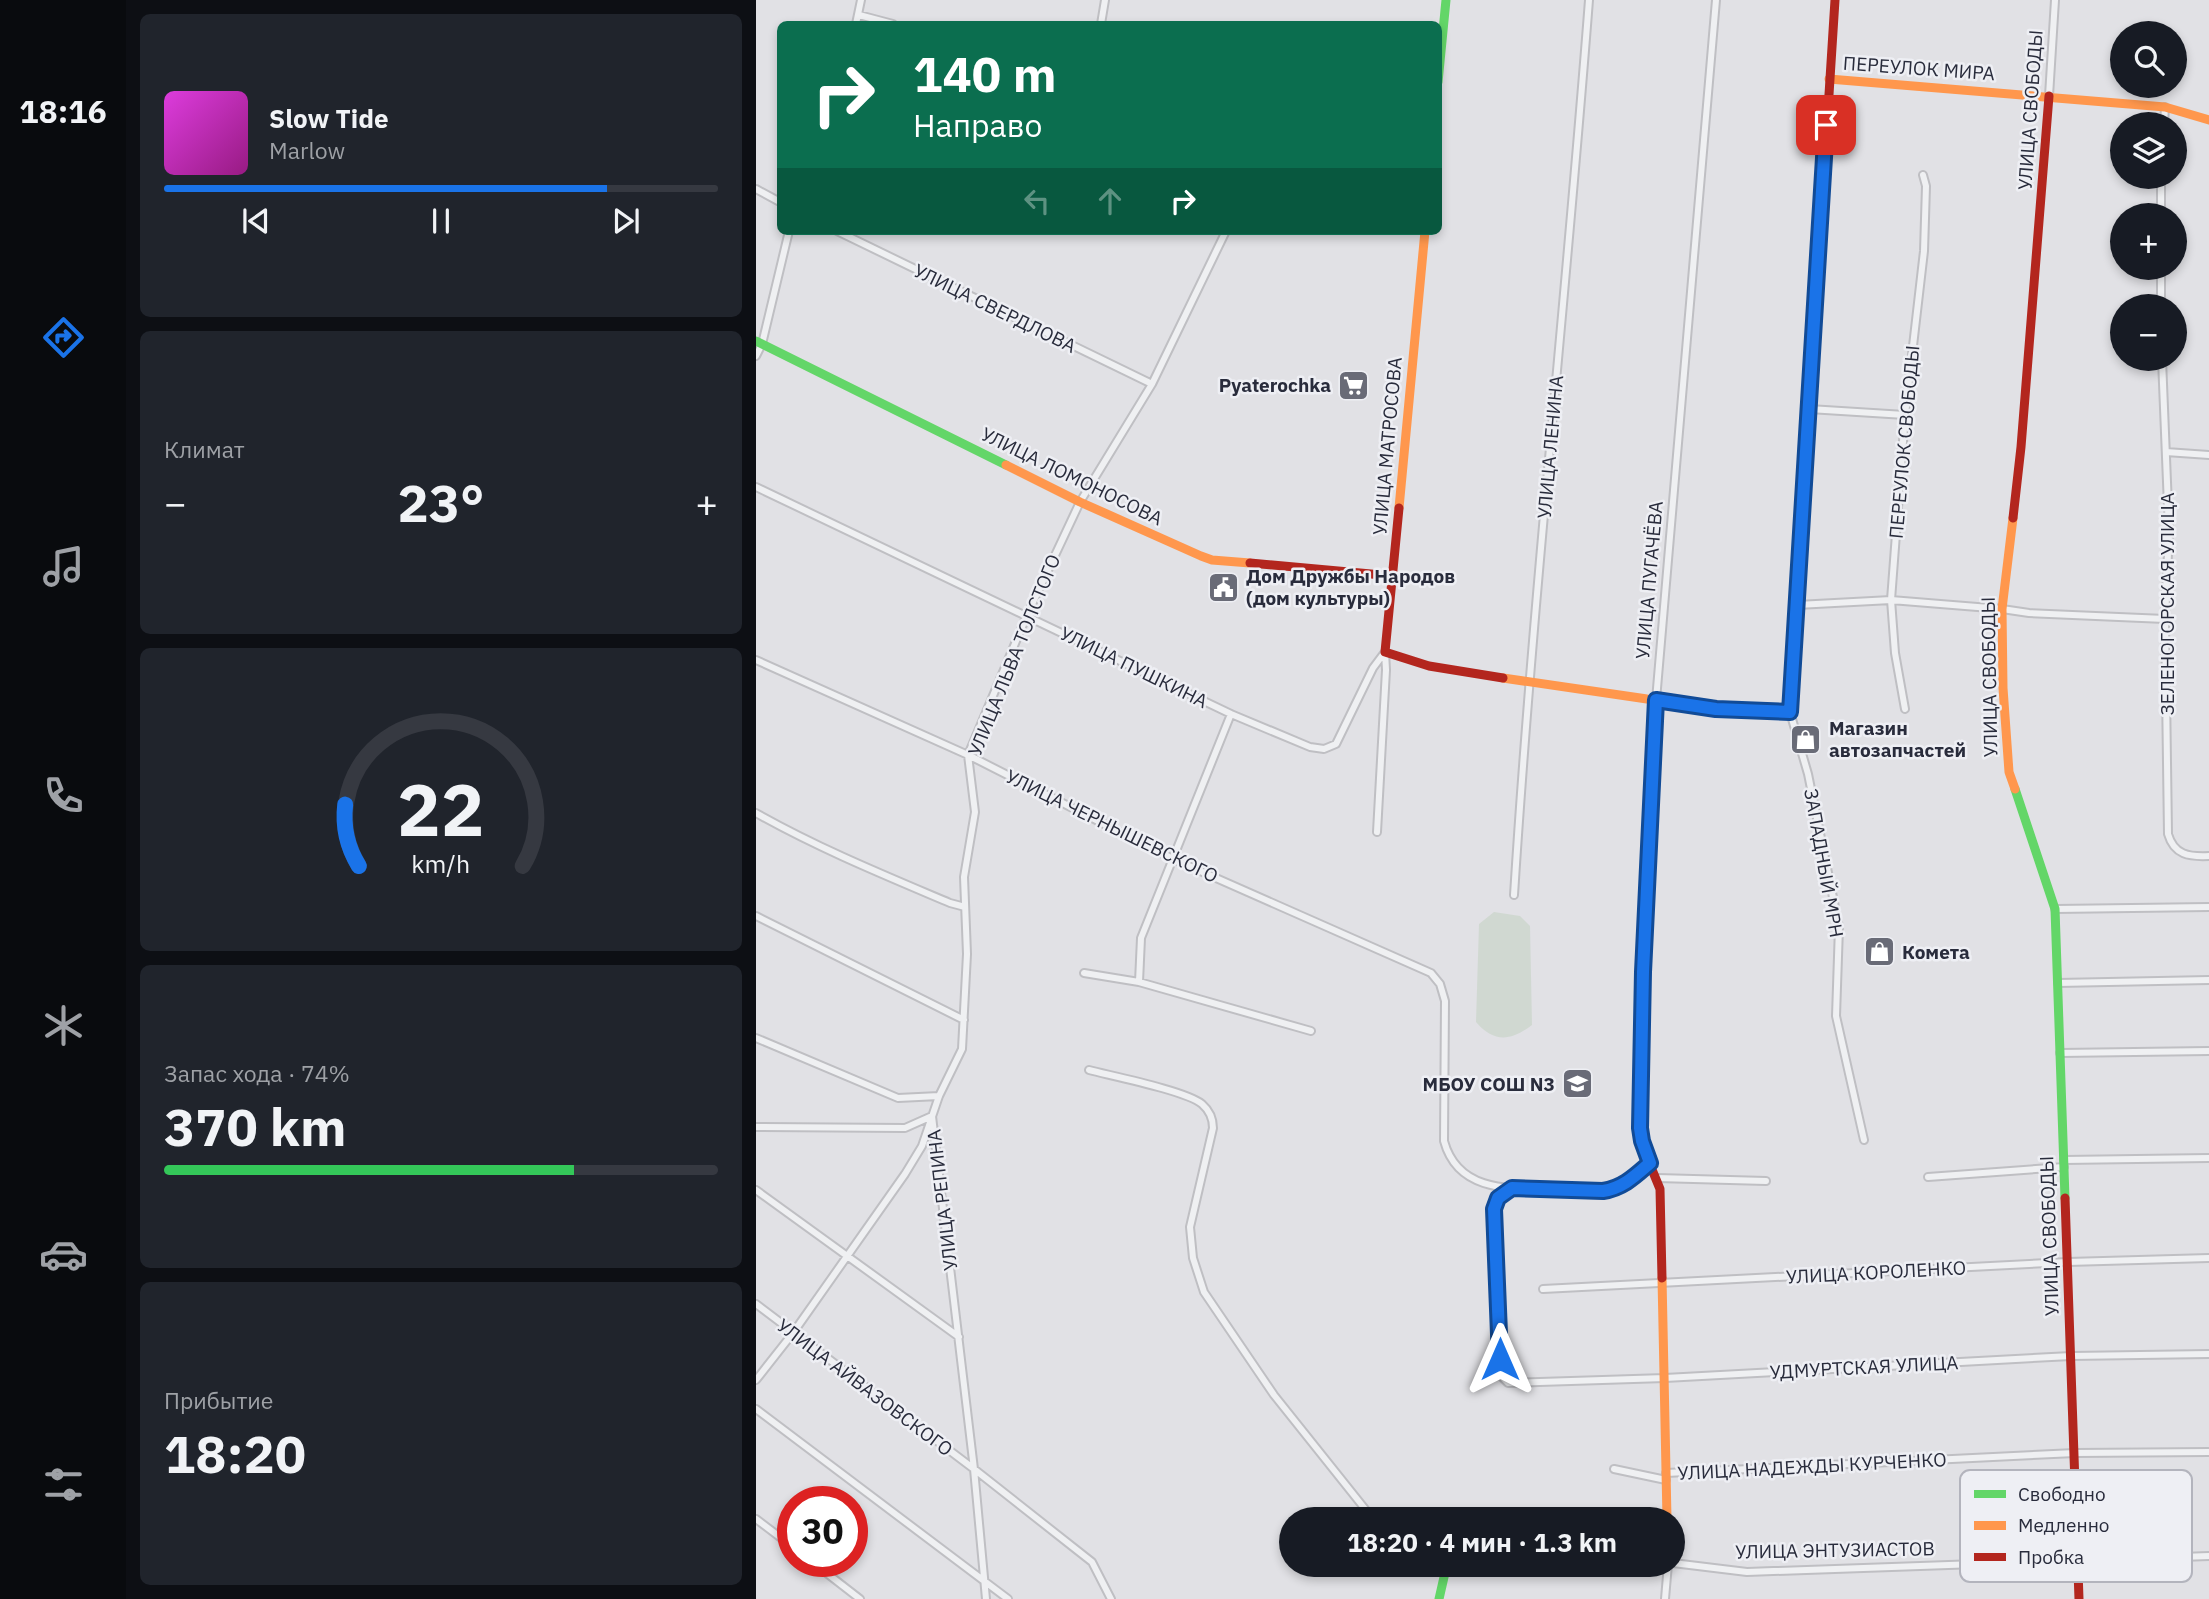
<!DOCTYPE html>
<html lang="ru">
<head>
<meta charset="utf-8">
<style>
  :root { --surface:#171b24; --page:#20242c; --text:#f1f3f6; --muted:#9ea1a6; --line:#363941; --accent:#1a73e8 }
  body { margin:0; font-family:"IBM Plex Sans",sans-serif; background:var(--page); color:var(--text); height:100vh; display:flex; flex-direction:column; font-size:26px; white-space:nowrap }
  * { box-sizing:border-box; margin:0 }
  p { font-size:23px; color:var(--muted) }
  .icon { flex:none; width:38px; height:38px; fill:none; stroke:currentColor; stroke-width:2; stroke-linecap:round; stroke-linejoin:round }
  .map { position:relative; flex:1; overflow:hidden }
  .drawer { display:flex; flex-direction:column; gap:14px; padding:14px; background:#0d0f14; width:630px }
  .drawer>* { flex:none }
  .guide { position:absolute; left:21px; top:21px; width:665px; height:214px; border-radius:10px; box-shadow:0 4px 10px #0003; background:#0b6e4f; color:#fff; overflow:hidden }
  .tools { position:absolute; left:1354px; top:21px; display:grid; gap:14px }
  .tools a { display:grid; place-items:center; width:77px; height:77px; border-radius:50%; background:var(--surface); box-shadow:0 4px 10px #0003; font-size:35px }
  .speed { position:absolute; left:21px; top:1486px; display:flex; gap:14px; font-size:35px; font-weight:700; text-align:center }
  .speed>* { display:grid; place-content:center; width:91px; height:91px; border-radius:50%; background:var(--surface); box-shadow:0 4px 10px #0003; line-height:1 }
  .speed .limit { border:10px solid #d22; background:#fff; color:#111 }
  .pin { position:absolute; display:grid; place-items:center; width:60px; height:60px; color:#fff; margin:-30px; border-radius:14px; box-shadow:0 4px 10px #0006 }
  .me { position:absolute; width:77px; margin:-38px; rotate:0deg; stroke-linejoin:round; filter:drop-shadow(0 0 5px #0008) }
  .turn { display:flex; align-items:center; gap:24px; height:147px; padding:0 21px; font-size:32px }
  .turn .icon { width:91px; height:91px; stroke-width:2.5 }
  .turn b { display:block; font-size:49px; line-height:60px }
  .lanes { display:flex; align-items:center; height:66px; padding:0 21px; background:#0003; justify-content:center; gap:35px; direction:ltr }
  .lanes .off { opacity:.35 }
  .big { font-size:52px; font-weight:800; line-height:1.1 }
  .drawer .tile { flex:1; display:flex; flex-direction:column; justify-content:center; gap:10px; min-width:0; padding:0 24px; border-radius:10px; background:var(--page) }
  .drawer .dial { align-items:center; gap:0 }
  .dial svg { height:182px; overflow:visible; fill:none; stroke:var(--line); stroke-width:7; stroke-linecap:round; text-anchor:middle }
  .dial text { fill:var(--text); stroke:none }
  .song { display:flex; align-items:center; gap:21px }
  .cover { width:84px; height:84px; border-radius:10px; background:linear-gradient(135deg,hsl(300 70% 55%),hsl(310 70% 35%)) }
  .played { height:7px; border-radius:4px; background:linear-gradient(90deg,var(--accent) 80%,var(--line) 80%) }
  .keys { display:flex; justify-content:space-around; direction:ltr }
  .heat { display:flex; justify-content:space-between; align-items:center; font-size:38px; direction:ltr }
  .charge { height:10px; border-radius:5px; background:linear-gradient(90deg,#34c759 74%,var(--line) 0) }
  .trip { position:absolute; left:523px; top:1507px; width:406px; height:70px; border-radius:35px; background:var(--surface); box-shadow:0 4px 10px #0003; font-weight:800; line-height:70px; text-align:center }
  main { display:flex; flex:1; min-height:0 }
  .tab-bar { display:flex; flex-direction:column; width:126px; justify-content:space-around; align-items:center; background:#090b0e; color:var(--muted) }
  .tab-bar .icon { width:49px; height:49px }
  .tab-bar .active { color:var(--accent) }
  .tab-bar b { font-size:32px; color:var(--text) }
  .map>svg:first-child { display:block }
  .pitch { fill:#d0d8d1 }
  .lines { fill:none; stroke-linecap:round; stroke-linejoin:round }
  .street-casing { stroke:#bfbfc3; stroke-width:10 }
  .street { stroke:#eff0f2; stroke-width:6 }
  .fast { stroke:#63d668; stroke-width:9 }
  .slow { stroke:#ff974d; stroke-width:9 }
  .jam { stroke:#b3261e; stroke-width:9 }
  .route-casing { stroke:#114b97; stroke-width:18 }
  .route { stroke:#1a73e8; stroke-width:12 }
  .labels { text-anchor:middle; stroke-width:5; stroke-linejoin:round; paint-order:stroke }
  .street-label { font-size:19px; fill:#292c3c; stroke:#eeeff4 }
  .poi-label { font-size:19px; font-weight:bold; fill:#292c3c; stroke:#eeeff4; text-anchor:start }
  .key { fill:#eeeff4; stroke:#b3b4bd; stroke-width:2 }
  .key-label { font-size:19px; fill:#292c3c }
</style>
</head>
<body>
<main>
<nav class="tab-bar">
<b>18:16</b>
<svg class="icon active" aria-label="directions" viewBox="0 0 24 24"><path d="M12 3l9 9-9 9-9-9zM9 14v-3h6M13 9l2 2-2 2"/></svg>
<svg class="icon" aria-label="music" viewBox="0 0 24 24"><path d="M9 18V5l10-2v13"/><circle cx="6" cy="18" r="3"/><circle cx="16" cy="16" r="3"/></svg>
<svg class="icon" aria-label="phone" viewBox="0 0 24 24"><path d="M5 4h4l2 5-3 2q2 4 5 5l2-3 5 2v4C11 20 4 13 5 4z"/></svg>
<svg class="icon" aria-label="climate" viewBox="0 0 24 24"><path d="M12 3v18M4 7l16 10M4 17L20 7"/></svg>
<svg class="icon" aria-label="car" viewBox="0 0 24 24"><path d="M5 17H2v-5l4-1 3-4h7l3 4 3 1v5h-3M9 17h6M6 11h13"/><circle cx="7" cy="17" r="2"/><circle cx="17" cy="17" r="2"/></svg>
<svg class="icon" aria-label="filters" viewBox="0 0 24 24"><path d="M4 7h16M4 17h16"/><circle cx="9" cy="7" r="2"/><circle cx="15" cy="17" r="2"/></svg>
</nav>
<section class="drawer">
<div class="tile">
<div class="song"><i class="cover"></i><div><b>Slow Tide</b><p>Marlow</p></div></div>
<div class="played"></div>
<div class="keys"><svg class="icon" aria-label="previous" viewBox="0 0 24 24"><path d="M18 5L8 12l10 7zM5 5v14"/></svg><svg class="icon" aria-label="pause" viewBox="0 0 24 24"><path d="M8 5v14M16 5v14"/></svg><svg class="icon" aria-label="next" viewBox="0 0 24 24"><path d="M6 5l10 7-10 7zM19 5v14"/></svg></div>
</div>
<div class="tile"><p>Климат</p>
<div class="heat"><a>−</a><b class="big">23°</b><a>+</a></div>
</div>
<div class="tile dial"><svg viewBox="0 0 100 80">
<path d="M14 69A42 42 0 1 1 86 69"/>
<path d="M14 69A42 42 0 0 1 8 42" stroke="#1a73e8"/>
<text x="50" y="56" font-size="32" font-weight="700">22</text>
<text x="50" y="72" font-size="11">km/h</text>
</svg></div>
<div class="tile"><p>Запас хода · 74%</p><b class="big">370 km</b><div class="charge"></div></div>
<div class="tile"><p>Прибытие</p><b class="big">18:20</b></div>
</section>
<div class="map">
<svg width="1453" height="1599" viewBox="0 0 1453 1599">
  <rect width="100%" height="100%" fill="#e1e1e5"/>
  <path class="pitch" d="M738 912 764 916 774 926 776 1025C755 1041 738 1043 720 1022L723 924Z"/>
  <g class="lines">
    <defs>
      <path id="street" d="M103 15 137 24
        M100 24 105 0
        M345 24 349 0
        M1293 96 1299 0
        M1408 124 1409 107
        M1405 177V215
        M0 189 24 202
        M81 231 396 384
        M1405 268V306
        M0 356 6 344 33 231
        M1406 359 1413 531 1409 619 1412 834C1418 855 1433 857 1453 856
        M1053 409 1149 415
        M1410 452 1453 455
        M0 487 475 714 554 747 568 749 580 744 617 668 629 652
        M1041 605 1135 600 1246 609 1273 613 1409 619
        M0 660 212 755 417 859 675 973 684 984 689 1001 688 1141C703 1196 761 1188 806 1189 822 1190 843 1194 859 1189 873 1184 884 1172 894 1163
        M900 700 960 0
        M1149 709 1139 653 1135 600 1149 415 1168 251 1170 186 1167 175
        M1034 712 1052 774 1083 927 1080 1016 1108 1140
        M0 813C62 848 128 875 194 903L209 907
        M621 832 630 670 629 652
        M758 895C777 596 810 299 833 0
        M1299 909 1453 907
        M0 916 208 1020
        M328 973 383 982 555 1031
        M383 982 385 938 475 714
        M1302 983 1453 980
        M0 1038 142 1098 183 1096
        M1304 1053 1453 1051
        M333 1070C356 1076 431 1091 446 1104 454 1111 457 1118 457 1128L434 1227 437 1258 448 1292 518 1395 617 1519
        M0 1127 149 1128 176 1116 218 1469 230 1599
        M1308 1160 1453 1158
        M1172 1177 1308 1167
        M901 1178 1010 1181
        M756 1188 742 1198 738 1209 744 1344 743 1374 752 1383 909 1378 1315 1356 1453 1354
        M0 1190 203 1337
        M787 1289 1312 1262 1453 1258
        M0 1304 218 1469 336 1562 355 1599
        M0 1380 37 1333 149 1174 166 1146 183 1096 206 1049 211 954 208 877 219 812 212 755 271 615 324 502 396 384 470 231
        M0 1409 252 1599
        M858 1469 910 1480
        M910 1473 1319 1453 1453 1452
        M0 1519 37 1547
        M55 1561 104 1599
        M917 1563 991 1572 1453 1556
        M909 1599 912 1564"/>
    </defs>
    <use href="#street" class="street-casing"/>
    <use href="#street" class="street"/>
    <path class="fast" d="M682 82 690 0
      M0 341 250 465
      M1259 789 1299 909 1309 1198
      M851 1564 868 1567 889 1564
      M683 1599 691 1564"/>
    <path class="slow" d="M1073 79 1409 107 1453 120
      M250 465 324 502 445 556 456 560 494 563
      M643 508 669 231
      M1257 518 1246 609 1247 688 1253 772 1259 789
      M747 678 891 699 1034 712 1047 504
      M906 1278 911 1519"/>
    <path class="jam" d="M1047 504 1079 0
      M643 508 629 652 673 666 747 678
      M1257 518 1265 447 1293 96
      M494 563 637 576
      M900 700 887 972 884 1128 890 1155 904 1189 906 1278
      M1309 1198 1323 1599"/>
  </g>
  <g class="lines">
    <defs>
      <path id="route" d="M744 1359 738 1209 742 1198 756 1188 847 1191C867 1188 879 1176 894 1163L886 1141 884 1128 887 972 900 700 960 709 1034 712 1070 125"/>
    </defs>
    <use href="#route" class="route-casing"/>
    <use href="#route" class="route"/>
  </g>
  <defs>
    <symbol id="supermarket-square" viewBox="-11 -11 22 22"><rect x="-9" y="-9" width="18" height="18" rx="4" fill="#696b77" stroke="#eeeff4"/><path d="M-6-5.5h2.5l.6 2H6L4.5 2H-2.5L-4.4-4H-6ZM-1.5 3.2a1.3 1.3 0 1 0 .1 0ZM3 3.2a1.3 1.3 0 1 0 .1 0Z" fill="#fff"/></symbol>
    <symbol id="civic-square" viewBox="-11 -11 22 22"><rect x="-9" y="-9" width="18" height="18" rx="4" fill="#696b77" stroke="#eeeff4"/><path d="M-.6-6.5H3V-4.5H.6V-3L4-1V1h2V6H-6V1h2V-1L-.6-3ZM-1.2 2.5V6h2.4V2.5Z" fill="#fff"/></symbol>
    <symbol id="shop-square" viewBox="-11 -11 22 22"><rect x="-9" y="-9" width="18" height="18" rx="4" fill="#696b77" stroke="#eeeff4"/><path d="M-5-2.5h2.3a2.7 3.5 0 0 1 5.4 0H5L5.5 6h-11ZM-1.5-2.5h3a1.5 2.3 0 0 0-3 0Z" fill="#fff"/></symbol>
    <symbol id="school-square" viewBox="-11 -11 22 22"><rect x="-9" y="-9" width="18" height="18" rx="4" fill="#696b77" stroke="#eeeff4"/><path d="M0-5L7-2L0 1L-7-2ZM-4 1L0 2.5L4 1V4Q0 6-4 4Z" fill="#fff"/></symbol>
  </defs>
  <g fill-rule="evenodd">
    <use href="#supermarket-square" x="580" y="368" width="35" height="35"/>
    <use href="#civic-square" x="450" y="570" width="35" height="35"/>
    <use href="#shop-square" x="1032" y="722" width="35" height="35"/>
    <use href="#shop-square" x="1106" y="934" width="35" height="35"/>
    <use href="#school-square" x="804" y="1066" width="35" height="35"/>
  </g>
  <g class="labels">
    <g class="street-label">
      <text transform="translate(1163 68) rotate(4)" y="7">ПЕРЕУЛОК МИРА</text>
      <text transform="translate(1274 110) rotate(-86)" y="7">УЛИЦА СВОБОДЫ</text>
      <text transform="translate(239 308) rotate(26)" y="7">УЛИЦА СВЕРДЛОВА</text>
      <text transform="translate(1148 442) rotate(-85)" y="7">ПЕРЕУЛОК СВОБОДЫ</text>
      <text transform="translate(631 446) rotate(-85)" y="7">УЛИЦА МАТРОСОВА</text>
      <text transform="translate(794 447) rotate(-85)" y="7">УЛИЦА ЛЕНИНА</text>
      <text transform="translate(316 476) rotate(26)" y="7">УЛИЦА ЛОМОНОСОВА</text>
      <text transform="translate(893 580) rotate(-85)" y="7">УЛИЦА ПУГАЧЁВА</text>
      <text transform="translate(1411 604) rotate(-90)" y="7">ЗЕЛЕНОГОРСКАЯ УЛИЦА</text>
      <text transform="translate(258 655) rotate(-68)" y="7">УЛИЦА ЛЬВА ТОЛСТОГО</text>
      <text transform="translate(378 667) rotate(26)" y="7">УЛИЦА ПУШКИНА</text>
      <text transform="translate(1233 677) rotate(-91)" y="7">УЛИЦА СВОБОДЫ</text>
      <text transform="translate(356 826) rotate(26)" y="7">УЛИЦА ЧЕРНЫШЕВСКОГО</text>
      <text transform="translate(1068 863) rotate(80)" y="7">ЗАПАДНЫЙ МРН</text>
      <text transform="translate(186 1200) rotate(-97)" y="7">УЛИЦА РЕПИНА</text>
      <text transform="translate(1293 1236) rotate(-92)" y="7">УЛИЦА СВОБОДЫ</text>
      <text transform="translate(1120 1272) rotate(-3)" y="7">УЛИЦА КОРОЛЕНКО</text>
      <text transform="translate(1108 1367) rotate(-3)" y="7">УДМУРТСКАЯ УЛИЦА</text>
      <text transform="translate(109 1387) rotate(37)" y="7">УЛИЦА АЙВАЗОВСКОГО</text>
      <text transform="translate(1056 1466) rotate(-3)" y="7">УЛИЦА НАДЕЖДЫ КУРЧЕНКО</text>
      <text transform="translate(1079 1550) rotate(-1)" y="7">УЛИЦА ЭНТУЗИАСТОВ</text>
    </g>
    <g class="poi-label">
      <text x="575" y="392" text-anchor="end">Pyaterochka</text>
      <text x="490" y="583">Дом Дружбы Народов<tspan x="490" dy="22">(дом культуры)</tspan></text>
      <text x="1073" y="735">Магазин<tspan x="1073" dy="22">автозапчастей</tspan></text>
      <text x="1146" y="959">Комета</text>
      <text x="799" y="1091" text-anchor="end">МБОУ СОШ N3</text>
    </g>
  </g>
  <rect x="1204" y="1470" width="232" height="112" rx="10" class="key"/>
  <rect x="1218" y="1490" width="32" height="8" fill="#63d668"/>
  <rect x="1218" y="1521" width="32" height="9" fill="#ff974d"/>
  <rect x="1218" y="1553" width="32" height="8" fill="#b3261e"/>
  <g class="key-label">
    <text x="1262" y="1501">Свободно</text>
    <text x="1262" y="1532">Медленно</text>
    <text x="1262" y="1564">Пробка</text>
  </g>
</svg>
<div class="tools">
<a><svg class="icon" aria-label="search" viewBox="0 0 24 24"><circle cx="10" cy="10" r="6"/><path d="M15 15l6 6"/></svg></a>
<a><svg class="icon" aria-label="layers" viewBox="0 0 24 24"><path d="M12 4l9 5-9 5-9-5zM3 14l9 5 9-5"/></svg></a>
<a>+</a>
<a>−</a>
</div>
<div class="speed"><div class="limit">30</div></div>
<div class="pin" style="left:1070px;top:125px;background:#d93025"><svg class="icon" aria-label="arrive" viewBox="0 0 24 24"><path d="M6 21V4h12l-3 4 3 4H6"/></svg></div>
<svg class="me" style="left:744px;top:1359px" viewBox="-20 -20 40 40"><path d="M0-17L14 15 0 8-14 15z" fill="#1a73e8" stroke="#fff" stroke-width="4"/></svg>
<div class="trip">18:20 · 4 мин · 1.3 km</div>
<div class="guide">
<div class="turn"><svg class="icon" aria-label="right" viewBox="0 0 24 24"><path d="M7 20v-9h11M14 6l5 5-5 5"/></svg><div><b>140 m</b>Направо</div></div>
<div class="lanes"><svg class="icon off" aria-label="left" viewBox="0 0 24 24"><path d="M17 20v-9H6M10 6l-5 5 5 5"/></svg><svg class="icon off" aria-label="ahead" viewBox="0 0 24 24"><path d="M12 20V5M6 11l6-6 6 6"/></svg><svg class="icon" aria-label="right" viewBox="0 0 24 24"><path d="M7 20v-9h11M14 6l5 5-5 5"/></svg></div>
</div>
</div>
</main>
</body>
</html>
